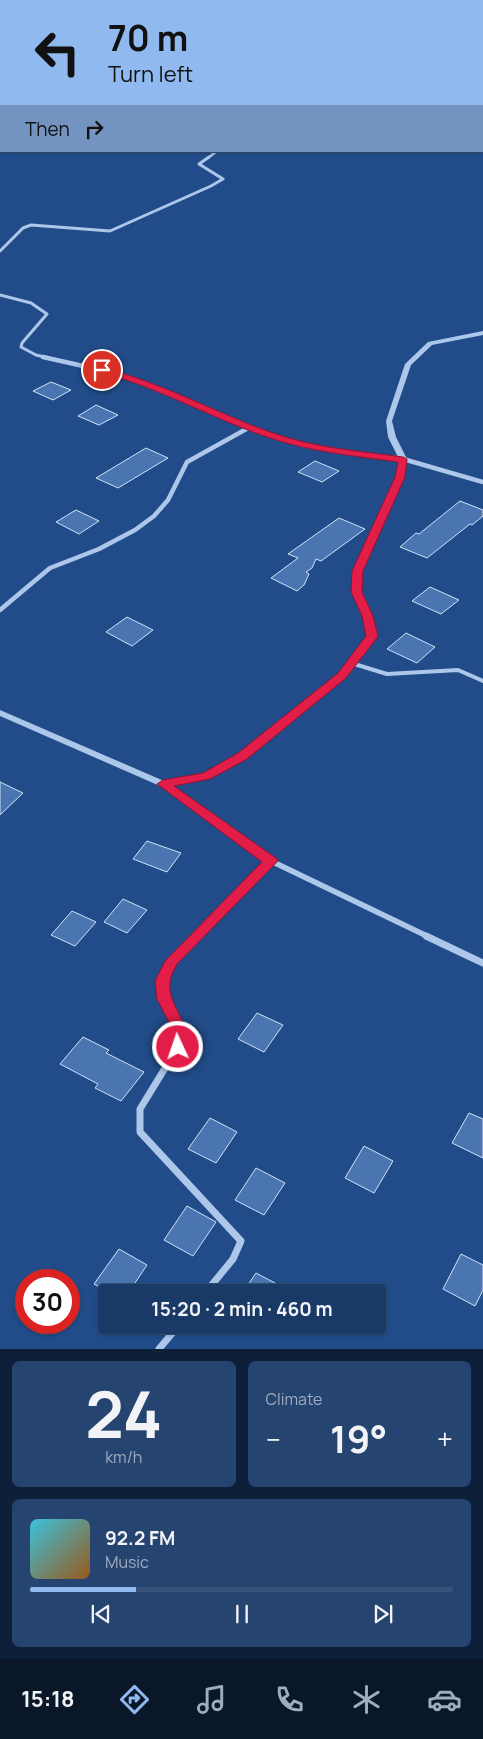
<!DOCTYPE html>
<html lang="en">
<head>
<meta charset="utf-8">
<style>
  :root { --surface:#193967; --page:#264470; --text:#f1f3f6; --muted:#9facc0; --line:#37537b; --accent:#90b9f0 }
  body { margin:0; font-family:Manrope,sans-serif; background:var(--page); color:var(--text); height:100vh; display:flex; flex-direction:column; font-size:19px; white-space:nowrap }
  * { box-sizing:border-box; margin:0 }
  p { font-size:16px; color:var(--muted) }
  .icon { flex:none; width:28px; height:28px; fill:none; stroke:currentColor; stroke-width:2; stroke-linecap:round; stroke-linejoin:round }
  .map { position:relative; height:1349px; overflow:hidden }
  .panel { display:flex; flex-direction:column; gap:12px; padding:12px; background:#0e1f39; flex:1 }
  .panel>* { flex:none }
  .top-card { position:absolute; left:0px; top:0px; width:484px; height:152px; box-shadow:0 1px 4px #0004,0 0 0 1px var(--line); background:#90b9f0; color:#111; overflow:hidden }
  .speed { position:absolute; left:15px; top:1269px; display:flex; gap:10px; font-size:25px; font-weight:700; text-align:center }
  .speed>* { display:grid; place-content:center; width:65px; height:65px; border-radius:50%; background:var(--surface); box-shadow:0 1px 4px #0004,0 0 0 1px var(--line); line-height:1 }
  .speed .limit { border:8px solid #d22; background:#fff; color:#111 }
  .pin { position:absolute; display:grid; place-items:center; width:42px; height:42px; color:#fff; margin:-21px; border:2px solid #fff; border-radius:50%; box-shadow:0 1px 5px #0007 }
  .me { position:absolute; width:55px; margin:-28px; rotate:357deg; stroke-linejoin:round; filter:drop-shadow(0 0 4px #0008) }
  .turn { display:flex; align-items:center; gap:18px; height:105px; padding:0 25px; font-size:22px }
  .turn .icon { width:65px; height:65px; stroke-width:2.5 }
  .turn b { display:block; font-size:35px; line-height:42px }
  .then { display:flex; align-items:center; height:48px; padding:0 25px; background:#0003; gap:10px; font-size:19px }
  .big { font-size:38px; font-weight:700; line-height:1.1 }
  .panel .tile { flex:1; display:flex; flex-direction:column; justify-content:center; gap:8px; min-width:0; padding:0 18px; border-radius:8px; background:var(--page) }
  .panel .dial { align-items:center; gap:0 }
  .dial b { font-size:65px; line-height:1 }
  .song { display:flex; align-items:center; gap:15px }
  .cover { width:60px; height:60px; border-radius:8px; background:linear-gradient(135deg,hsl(190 70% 55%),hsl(30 70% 35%)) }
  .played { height:5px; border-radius:2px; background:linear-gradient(90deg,var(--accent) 25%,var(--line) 25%) }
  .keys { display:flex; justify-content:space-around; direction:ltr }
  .heat { display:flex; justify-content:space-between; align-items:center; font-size:28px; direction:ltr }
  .panel .tiles { flex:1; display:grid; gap:12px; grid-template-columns:1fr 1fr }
  .tile:last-child { grid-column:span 2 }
  .trip { position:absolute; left:98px; top:1284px; width:288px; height:50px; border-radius:5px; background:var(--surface); box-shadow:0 1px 4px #0004,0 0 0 1px var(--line); font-weight:700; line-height:50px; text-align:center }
  .dock { display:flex; height:80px; justify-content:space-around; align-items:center; background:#0a1729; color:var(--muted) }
  .dock .icon { width:35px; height:35px }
  .dock .active { color:var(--accent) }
  .dock b { font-size:22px; color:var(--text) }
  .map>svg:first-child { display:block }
  .building { fill:#4a75b1; stroke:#d1e2f8 }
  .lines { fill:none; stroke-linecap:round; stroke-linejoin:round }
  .service { stroke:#adc7ea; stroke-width:4 }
  .minor-far4 { stroke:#adc7ea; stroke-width:2.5 }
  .minor-far3 { stroke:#adc7ea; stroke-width:3 }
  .minor-far2 { stroke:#adc7ea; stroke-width:4.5 }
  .minor-far1 { stroke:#adc7ea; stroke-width:5.5 }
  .minor { stroke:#adc7ea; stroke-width:7 }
  .tertiary { fill:#adc7ea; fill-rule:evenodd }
  .route { fill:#e11d48; stroke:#92132f }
</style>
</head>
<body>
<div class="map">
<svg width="483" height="1349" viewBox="0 0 483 1349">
  <rect width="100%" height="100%" fill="#214c89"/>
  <path class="building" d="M51 382 71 390 53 400 33 391Z
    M96 405 118 415 99 425 78 416Z
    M146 448 168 458 118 488 96 478Z
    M315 461 339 471 322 482 298 472Z
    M460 501 483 510V516L472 525 470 524 427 558 400 547 416 533 419 534Z
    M76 510 99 521 79 534 56 522Z
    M339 518 365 529 321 561 316 559 312 568 306 572 309 574 304 585 297 591 271 578 298 558 288 554Z
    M430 587 459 600 441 614 412 601Z
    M127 617 153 630 132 646 106 632Z
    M406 633 435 647 417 663 387 649Z
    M0 782 23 793 0 815Z
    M147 841 181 853 167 872 133 859Z
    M123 899 147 910 127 933 104 922Z
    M72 911 96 922 75 946 51 935Z
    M257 1013 283 1025 264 1052 238 1039Z
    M83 1037 109 1050 106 1053 144 1072 121 1101 95 1088 98 1084 60 1064Z
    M469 1113 483 1119V1158L452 1143Z
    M210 1118 237 1132 216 1163 188 1149Z
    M364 1146 393 1161 374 1193 345 1178Z
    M256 1168 285 1183 264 1215 235 1200Z
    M187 1206 216 1222 193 1256 164 1240Z
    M119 1249 147 1265 129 1292H108L94 1284Z
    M461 1254 483 1265V1290L475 1306 443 1289Z
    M256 1273 292 1292H243Z"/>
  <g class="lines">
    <path class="service" d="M351 663 387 674 458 670 483 681"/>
    <path class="minor-far4" d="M208 158 217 151"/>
    <path class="minor-far3" d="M0 251 23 228 31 225 110 231 211 186 223 179 199 164 209 157
      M0 295 31 303 47 314 22 343 21 347 36 355 49 358"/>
    <path class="minor-far2" d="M43 357 119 374 272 436 302 445 340 452 403 459 483 482
      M0 610 50 568 99 549 135 530 154 516 168 500 187 462 250 427"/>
    <path class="minor-far1" d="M163 784 271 861 429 937
      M196 937 271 861"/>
    <path class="minor" d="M197 936 172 961 163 981 164 999 180 1030 178 1047 140 1109V1132L241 1241 233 1259 206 1292
      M426 936 483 963
      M159 1349 179 1325"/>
    <path class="tertiary" d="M483 331V335L432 345 411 365 392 421 396 437 407 459 404 477 362 571 361 591 372 616 376 636 345 677 246 758 206 779 163 787 160 786 0 716V710L164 781 204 773 240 754 339 673 368 636 364 616 353 591 354 571 396 477 399 459 388 437 386 421 405 364 428 342Z"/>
  </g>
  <path class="route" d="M102 368C163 382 217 414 276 434 317 448 360 451 403 457L407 459 405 477 363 571 362 592 373 616 378 636 376 639 346 678 247 759 210 779 174 786 276 858 278 861 177 964C175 969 170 976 170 982 167 1008 196 1025 183 1051L178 1053 173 1051 170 1047 173 1030 157 999 155 981 165 961 262 862 157 784 163 780 203 773 238 753 338 673 366 636 362 616 351 592 352 571 395 477 398 462C355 456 311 452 270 438 212 419 159 387 99 372L98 370Z"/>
</svg>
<div class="speed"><div class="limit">30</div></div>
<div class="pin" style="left:102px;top:370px;background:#d93025"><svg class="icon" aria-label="arrive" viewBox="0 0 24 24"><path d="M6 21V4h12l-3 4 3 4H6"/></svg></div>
<svg class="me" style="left:178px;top:1047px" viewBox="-20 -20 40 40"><circle r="17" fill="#e11d48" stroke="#fff" stroke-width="3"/><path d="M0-11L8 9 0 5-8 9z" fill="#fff"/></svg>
<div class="trip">15:20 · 2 min · 460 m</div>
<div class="top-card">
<div class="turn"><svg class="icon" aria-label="left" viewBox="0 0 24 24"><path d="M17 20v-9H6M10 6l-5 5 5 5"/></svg><div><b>70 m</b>Turn left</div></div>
<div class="then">Then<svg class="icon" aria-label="right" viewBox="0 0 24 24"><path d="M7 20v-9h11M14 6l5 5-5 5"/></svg></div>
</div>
</div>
<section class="panel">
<div class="tiles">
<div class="tile dial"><b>24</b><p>km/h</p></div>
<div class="tile"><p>Climate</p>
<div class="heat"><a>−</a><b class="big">19°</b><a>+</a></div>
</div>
<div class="tile">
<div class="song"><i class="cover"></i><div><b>92.2 FM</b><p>Music</p></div></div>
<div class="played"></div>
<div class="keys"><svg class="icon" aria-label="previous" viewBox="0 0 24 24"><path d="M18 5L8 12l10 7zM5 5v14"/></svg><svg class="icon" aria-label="pause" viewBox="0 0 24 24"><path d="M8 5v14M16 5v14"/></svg><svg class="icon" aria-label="next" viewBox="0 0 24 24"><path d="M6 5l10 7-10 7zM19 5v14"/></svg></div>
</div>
</div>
</section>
<nav class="dock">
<b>15:18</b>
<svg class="icon active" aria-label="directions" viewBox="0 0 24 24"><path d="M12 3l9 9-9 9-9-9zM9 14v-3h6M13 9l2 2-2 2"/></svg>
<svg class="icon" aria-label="music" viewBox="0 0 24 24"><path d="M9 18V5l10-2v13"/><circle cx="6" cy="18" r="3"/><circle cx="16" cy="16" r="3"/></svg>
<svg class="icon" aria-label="phone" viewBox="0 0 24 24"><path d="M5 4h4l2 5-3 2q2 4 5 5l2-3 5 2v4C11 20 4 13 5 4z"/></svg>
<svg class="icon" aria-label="climate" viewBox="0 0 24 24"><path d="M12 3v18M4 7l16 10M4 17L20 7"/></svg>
<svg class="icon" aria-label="car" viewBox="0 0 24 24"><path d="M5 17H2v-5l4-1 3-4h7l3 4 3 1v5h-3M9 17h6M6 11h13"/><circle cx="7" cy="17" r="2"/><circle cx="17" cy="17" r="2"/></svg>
</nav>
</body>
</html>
